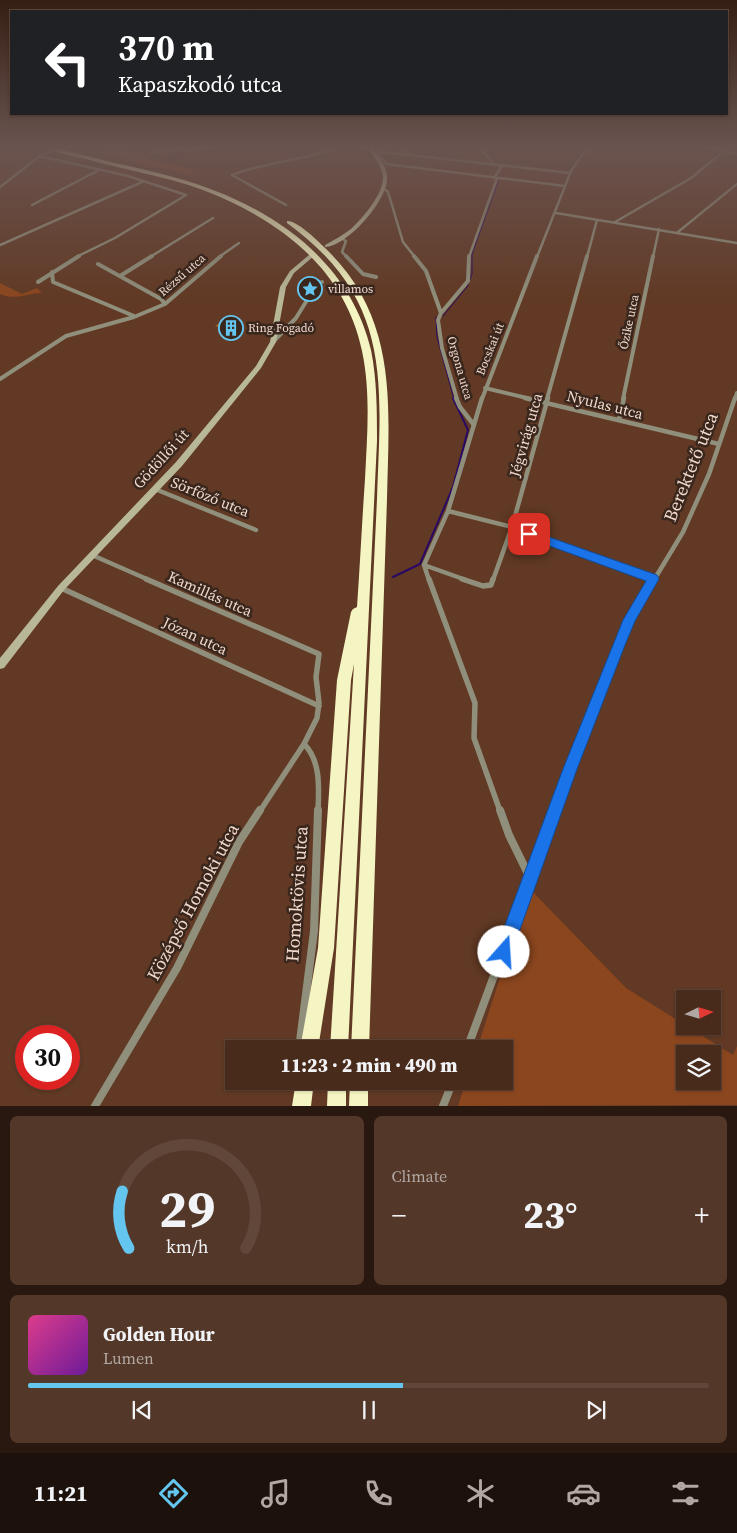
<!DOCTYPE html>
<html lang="en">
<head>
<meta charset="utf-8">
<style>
  :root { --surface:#492b1b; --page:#533728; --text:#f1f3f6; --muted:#b1a7a3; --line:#61473a; --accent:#64c5ee }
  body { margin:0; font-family:"Source Serif 4",serif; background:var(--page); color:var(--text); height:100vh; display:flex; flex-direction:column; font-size:19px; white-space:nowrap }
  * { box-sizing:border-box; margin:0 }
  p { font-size:16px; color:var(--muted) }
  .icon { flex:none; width:28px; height:28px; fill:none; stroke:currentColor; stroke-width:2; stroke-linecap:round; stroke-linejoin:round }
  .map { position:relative; height:1106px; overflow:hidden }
  .side { display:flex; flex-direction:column; gap:10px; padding:10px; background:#28180f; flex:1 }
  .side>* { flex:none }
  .top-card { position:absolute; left:10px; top:10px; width:718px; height:105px; border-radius:0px; box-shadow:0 1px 4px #0004,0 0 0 1px var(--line); background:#202124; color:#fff; overflow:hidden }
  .needle { width:32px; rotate:85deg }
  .fabs { position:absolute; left:676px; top:990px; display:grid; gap:10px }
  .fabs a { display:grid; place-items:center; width:45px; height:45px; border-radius:0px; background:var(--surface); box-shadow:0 1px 4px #0004,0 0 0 1px var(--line); font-size:25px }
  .speed { position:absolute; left:15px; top:1025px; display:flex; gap:10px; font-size:25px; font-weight:700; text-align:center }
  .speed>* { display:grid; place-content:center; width:65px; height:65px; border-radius:50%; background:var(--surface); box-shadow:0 1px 4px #0004,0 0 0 1px var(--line); line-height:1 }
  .speed .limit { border:8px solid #d22; background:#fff; color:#111 }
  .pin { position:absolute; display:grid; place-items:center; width:42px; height:42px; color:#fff; margin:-21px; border-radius:10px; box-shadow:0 2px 8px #0006 }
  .me { position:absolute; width:55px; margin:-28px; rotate:19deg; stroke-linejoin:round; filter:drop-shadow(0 0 4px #0008) }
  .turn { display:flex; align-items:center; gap:18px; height:105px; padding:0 25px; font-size:22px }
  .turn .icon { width:65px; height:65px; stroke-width:2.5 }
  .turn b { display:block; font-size:35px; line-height:42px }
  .big { font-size:38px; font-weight:800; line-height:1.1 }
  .side .tile { flex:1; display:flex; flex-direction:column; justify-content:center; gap:8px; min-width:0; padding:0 18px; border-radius:8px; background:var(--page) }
  .side .dial { align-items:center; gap:0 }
  .dial svg { height:130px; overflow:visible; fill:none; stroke:var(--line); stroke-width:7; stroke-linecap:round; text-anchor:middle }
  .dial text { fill:var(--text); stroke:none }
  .song { display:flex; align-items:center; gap:15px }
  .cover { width:60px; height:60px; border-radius:8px; background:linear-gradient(135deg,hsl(330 70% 55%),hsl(280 70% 35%)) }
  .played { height:5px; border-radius:2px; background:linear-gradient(90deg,var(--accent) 55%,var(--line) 55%) }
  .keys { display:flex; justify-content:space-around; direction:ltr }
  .heat { display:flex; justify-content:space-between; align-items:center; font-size:28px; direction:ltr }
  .side .tiles { flex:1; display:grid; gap:10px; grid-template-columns:1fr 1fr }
  .tile:last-child { grid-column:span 2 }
  .trip { position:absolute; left:225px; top:1040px; width:288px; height:50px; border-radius:0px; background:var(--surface); box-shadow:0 1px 4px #0004,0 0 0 1px var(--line); font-weight:800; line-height:50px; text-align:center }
  .tabs { display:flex; height:80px; justify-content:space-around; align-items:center; background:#1d110b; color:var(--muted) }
  .tabs .icon { width:35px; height:35px }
  .tabs .current { color:var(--accent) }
  .tabs b { font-size:22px; color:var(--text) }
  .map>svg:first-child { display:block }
  .green { fill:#8b461e; fill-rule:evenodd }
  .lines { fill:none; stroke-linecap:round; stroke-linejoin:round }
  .stream-far1 { stroke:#290965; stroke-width:1 }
  .stream { stroke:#290965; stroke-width:2 }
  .building { fill:#a36a1e }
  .minor-far4 { stroke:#8f8f7b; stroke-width:2.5 }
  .minor-far3 { stroke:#8f8f7b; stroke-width:4 }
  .minor-far2 { stroke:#8f8f7b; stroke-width:4.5 }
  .minor-far1 { stroke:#8f8f7b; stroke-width:5.5 }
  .minor { stroke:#8f8f7b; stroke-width:8 }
  .secondary { fill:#b8b898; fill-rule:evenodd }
  .motorway { fill:#f4f5c2; fill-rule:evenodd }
  .minor-bridge { stroke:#8f8f7b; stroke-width:2.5 }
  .route { fill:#1a73e8; stroke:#114b97 }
  .labels { text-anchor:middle; stroke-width:5; stroke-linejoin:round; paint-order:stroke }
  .far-street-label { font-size:12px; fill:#f2d9cc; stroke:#39261d }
  .far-poi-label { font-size:12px; fill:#f2d9cc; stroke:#39261d; text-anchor:start }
  .street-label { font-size:15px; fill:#f2d9cc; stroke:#39261d }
  .near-street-label { font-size:18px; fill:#f2d9cc; stroke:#39261d }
</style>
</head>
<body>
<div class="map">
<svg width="737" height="1106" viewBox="0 0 737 1106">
  <rect width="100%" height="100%" fill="#613924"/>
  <path class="green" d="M107 147 142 153 149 160 192 169 193 175 139 163 95 149Z
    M0 283 22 294 37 288 42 293C27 293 15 301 0 294Z
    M529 888 626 988 733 1055 737 1046V1105L458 1106 466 1081H504V1049H477ZM685 1054H712V1081H685Z"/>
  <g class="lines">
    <path class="stream-far1" d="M189 149 198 146
      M169 162 185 150
      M443 316 467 287 472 274V254L499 180
      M436 317 437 337 454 399"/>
    <path class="stream" d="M393 577 420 564 453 487 468 430 453 398"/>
  </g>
  <path class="building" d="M223 321 243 326 234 334 227 333 229 330 215 326Z"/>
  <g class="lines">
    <path class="minor-far4" d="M186 146 185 149 189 150 226 146
      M340 146 370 148
      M403 146 410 155
      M478 146 495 165
      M703 146 737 154
      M372 151 570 173
      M376 151 386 164 565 186
      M151 153 185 149
      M39 156 128 176 186 195
      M232 175C267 161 306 161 341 146
      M232 175 286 205
      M494 178 502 166
      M0 187 41 155
      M383 188 388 192 403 242 415 257
      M32 205 97 171
      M556 213 737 243
      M615 222 691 178 730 146
      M678 232 737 184
      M341 238 346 241 342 252 347 257
      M0 245 142 182
      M76 257 115 238 186 195
      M150 257 213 218
      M219 257 239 243
      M469 257 497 178
      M537 257 571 171 588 146
      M587 257 597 220
      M653 257 659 229"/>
    <path class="minor-far3" d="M346 256 363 274 376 277
      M414 256 426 271 441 313
      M98 264 161 299 165 304
      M52 272 53 282 134 316
      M120 276 152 256
      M38 282 79 256
      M273 342 296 318 317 284 322 282
      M0 379 66 336 134 317 165 304 221 256
      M485 388 531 399
      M457 399 442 348 438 320 441 313 468 281 469 256
      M482 399 537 256
      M547 399 587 256
      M623 399 653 256
      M735 399 737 393"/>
    <path class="minor-far2" d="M456 398 460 407 474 425
      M525 398 719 444
      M619 420 624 398
      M155 489 256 530
      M448 511 512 527 653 579
      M92 555 149 580
      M424 565 466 580
      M424 565 448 511 482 398
      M424 565 429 580
      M493 580 512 527 548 398
      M654 580 683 532 709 474 735 398"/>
    <path class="minor-far1" d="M146 579 319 654 316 677 319 703 317 718 304 744 260 811
      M429 579 475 703 474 738 500 811
      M462 579 483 586 491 585 493 579
      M61 588 319 706
      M304 744C321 761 319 788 318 811
      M555 811 629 620 654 579"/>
    <path class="minor" d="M500 810 509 835 530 878
      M299 1049 314 931 318 810
      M467 1049 555 810
      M95 1106 177 968 239 842 260 810
      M443 1106 453 1081"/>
    <path class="secondary" d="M367 146H371C377 155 387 166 387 177 389 199 347 247 325 247V245C334 240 343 235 351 229 363 218 384 193 383 177 382 165 372 155 367 146Z
      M309 255 314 256 294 273 286 287 276 342 261 368 182 466 64 590 4 668 0 669V658L58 586 176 462 256 366 270 342 280 287 290 271Z"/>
    <path class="motorway" d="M43 146H51C91 159 133 166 173 177 262 201 348 254 371 350 377 380 377 411 377 441L348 1049H330L354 664 351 680 334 948 318 1049H300L318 948 337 680 351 612 353 609 357 607C360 565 362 522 365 479 367 437 371 393 362 351 345 268 278 219 203 190 165 176 125 170 86 159 72 156 55 153 43 146Z
      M287 221C296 220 316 239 323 246 399 317 389 404 387 499L369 1049H351L377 499C381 381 393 300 287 223Z
      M296 1081H314L311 1106H292Z
      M328 1081H346V1106H327Z
      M350 1081H368V1106H349Z"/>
    <path class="minor-bridge" d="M45 154 65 146"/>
  </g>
  <linearGradient id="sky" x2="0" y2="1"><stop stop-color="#351f14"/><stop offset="0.49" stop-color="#6a5450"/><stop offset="1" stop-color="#6a5450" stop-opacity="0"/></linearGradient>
  <rect width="737" height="301" fill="url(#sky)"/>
  <path class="route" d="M529 530 657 575 659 579 635 621 625 645 577 769 512 952 510 958 504 961 498 958 495 952 563 769 613 645 623 620 646 581 525 537 524 534Z"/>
  <defs>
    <symbol id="sight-ring" viewBox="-11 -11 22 22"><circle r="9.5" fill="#39261d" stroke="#64c5ee" stroke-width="1.5"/><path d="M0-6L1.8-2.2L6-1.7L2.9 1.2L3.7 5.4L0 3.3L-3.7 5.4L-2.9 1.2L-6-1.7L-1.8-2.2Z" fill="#64c5ee"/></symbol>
    <symbol id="building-ring" viewBox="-11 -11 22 22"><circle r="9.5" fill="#39261d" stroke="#64c5ee" stroke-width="1.5"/><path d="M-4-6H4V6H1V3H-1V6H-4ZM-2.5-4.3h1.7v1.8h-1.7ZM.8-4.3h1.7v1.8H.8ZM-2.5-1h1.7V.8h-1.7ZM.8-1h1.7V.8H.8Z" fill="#64c5ee"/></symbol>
  </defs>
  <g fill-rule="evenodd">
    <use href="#sight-ring" x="296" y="275" width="28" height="28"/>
    <use href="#building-ring" x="217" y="314" width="28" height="28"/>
  </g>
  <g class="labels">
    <g class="far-street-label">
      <text transform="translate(182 275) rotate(-41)" y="4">Rézsű utca</text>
      <text transform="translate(629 322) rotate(-78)" y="4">Őzike utca</text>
      <text transform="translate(490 349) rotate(-68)" y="4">Bocskai út</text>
      <text transform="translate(460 368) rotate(74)" y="4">Orgona utca</text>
    </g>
    <g class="far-poi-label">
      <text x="328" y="293">villamos</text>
      <text x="248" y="332">Ring Fogadó</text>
    </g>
    <g class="street-label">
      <text transform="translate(605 405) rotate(14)" y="5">Nyulas utca</text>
      <text transform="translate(526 435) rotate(-74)" y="5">Jégvirág utca</text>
      <text transform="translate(161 459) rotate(-48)" y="5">Gödöllői út</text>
      <text transform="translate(210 497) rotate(22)" y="5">Sörfőző utca</text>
      <text transform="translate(210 594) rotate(24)" y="5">Kamillás utca</text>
      <text transform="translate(195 636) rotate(25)" y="5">Józan utca</text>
    </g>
    <g class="near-street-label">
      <text transform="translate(691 467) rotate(-68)" y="6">Berektető utca</text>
      <text transform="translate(297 894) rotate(-86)" y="6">Homoktövis utca</text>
      <text transform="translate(193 902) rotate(-62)" y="6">Középső Homoki utca</text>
    </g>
  </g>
</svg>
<div class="fabs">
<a><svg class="needle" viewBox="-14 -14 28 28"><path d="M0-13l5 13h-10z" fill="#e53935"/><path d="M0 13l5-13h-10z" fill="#b1a7a3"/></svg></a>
<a><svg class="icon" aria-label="layers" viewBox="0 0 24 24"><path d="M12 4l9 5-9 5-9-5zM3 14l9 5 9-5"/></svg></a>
</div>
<div class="speed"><div class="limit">30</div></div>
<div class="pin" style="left:529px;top:534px;background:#d93025"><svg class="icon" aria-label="arrive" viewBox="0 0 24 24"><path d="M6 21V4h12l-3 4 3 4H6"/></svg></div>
<svg class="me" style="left:504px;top:952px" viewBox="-20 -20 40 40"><circle r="19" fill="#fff"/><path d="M0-13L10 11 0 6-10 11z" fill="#1a73e8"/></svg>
<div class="trip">11:23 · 2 min · 490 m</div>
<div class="top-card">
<div class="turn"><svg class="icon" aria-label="left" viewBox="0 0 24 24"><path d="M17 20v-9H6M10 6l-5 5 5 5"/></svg><div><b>370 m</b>Kapaszkodó utca</div></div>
</div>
</div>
<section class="side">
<div class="tiles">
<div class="tile dial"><svg viewBox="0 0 100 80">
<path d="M14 69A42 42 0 1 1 86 69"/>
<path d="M14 69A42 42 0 0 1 10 34" stroke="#64c5ee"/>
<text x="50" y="56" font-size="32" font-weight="700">29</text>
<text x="50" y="72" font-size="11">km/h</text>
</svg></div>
<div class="tile"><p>Climate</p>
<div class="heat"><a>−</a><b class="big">23°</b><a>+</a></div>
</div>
<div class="tile">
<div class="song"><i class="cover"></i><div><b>Golden Hour</b><p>Lumen</p></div></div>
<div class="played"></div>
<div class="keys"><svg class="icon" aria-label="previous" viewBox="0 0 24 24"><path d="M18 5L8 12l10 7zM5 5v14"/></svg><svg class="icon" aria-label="pause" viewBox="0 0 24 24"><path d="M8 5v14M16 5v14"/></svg><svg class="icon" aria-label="next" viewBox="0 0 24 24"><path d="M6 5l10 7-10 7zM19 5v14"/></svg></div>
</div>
</div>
</section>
<nav class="tabs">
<b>11:21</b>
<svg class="icon current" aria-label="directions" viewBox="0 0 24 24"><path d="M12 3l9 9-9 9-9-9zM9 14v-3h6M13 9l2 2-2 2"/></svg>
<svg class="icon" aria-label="music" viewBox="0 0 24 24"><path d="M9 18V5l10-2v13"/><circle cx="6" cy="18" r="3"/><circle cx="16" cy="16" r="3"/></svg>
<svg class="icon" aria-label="phone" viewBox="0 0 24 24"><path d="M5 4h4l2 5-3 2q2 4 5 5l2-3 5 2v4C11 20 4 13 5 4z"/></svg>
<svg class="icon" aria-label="climate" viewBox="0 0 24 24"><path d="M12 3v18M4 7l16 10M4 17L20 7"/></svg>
<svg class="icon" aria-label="car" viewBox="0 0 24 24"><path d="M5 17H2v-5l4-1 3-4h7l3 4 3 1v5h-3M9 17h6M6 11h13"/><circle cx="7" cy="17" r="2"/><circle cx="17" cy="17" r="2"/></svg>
<svg class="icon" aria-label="filters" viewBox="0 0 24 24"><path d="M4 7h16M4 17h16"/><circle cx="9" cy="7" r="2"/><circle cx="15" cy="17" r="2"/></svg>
</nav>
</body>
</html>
